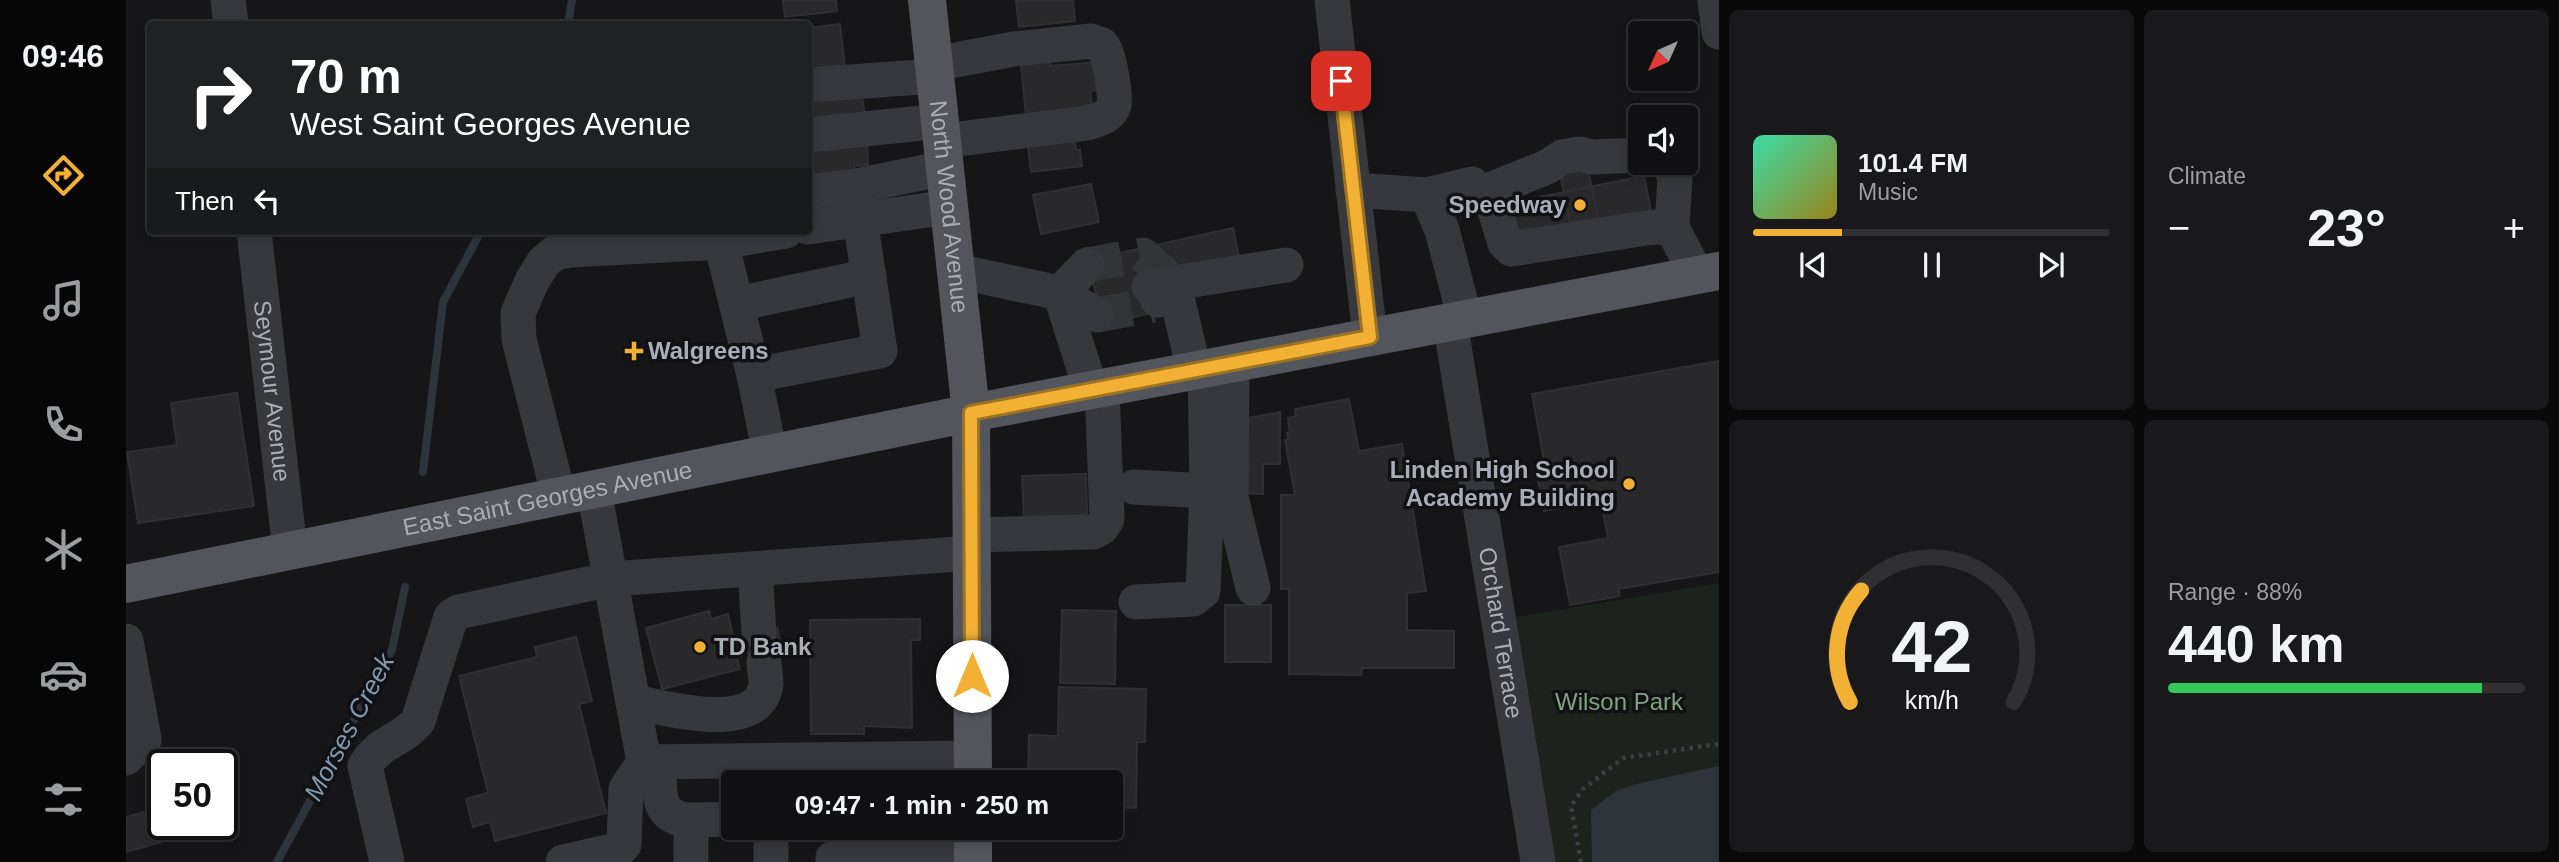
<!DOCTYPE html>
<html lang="en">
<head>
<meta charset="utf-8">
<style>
  :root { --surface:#101012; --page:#19191b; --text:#f1f3f6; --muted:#9c9d9f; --line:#303032; --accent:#f2b134 }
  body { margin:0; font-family:Helvetica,sans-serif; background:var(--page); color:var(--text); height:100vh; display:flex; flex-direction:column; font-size:26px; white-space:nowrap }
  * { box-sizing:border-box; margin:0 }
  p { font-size:23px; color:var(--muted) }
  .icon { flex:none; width:38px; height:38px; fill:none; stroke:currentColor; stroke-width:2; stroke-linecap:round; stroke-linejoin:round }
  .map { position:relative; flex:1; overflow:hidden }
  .panel { display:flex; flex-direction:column; gap:10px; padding:10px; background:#09090a; width:840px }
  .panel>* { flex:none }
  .banner { position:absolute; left:21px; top:21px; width:665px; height:214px; border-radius:7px; box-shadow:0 4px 10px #0003,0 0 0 2px var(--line); background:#202124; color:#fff; overflow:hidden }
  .needle { width:46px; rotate:225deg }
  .controls { position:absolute; left:1502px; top:21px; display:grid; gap:14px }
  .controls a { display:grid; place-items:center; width:70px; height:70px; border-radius:7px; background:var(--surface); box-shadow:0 4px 10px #0003,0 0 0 2px var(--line); font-size:35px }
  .speed { position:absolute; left:21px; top:749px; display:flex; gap:14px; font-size:35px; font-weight:700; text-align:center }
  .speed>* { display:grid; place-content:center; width:91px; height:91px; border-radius:50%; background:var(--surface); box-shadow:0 4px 10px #0003,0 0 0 2px var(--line); line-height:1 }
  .speed .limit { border:4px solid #111; border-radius:10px; background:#fff; color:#111 }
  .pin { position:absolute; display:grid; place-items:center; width:60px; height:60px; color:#fff; margin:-30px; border-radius:14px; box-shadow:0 4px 10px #0006 }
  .me { position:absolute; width:77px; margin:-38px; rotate:0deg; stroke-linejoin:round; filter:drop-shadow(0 0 5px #0008) }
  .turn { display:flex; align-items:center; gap:24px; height:147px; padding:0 28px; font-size:32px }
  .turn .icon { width:91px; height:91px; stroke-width:2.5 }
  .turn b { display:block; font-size:49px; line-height:60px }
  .then { display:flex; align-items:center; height:66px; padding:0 28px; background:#0003; gap:14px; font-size:26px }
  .big { font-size:52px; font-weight:700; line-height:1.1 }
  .panel .card { flex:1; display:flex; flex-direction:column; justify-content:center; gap:10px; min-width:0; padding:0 24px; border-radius:10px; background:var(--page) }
  .panel .dial { align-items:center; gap:0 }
  .dial svg { height:182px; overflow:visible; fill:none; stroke:var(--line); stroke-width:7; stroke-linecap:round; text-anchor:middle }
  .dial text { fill:var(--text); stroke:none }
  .song { display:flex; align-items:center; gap:21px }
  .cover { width:84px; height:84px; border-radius:10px; background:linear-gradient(135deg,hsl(160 70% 55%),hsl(50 70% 35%)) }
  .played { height:7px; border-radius:4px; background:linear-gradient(90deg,var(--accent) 25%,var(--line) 25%) }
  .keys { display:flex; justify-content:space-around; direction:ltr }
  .heat { display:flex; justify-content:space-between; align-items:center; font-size:38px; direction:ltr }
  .charge { height:10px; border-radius:5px; background:linear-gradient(90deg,#34c759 88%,var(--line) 0) }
  .panel .tiles { flex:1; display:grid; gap:10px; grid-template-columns:repeat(2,1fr) }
  .trip { position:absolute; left:595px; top:770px; width:402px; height:70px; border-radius:7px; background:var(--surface); box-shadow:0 4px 10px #0003,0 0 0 2px var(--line); font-weight:700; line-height:70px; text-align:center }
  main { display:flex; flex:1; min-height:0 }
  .tab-bar { display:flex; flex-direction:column; width:126px; justify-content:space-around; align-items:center; background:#060607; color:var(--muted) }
  .tab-bar .icon { width:49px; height:49px }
  .tab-bar .current { color:var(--accent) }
  .tab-bar b { font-size:32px; color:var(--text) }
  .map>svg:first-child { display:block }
  .green { fill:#1c231d }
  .water { fill:#2c353c }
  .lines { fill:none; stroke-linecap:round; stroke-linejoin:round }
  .stream { stroke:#2c353c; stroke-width:8 }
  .building { fill:#29292c; stroke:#303034; stroke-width:2 }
  .minor-tunnel { stroke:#333438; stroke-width:35; stroke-dasharray:35 18; stroke-linecap:butt }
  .path { stroke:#3d3f44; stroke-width:4.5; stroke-dasharray:3.5 5; stroke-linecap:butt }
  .minor { stroke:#37383d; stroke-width:35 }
  .major { stroke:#53555c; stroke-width:38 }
  .route-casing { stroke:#9d7322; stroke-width:18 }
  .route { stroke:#f2b134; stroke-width:12 }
  .poi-dot { fill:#f2b134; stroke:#111113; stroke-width:2.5 }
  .labels { text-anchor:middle; stroke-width:7; stroke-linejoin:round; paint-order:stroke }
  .poi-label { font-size:24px; font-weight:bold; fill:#a8adb8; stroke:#111113; text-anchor:end }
  .street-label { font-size:24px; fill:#a8adb8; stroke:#111113 }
  .park-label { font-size:24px; fill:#7fa381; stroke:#111113 }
  .water-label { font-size:26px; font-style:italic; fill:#7f9bb3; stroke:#111113 }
</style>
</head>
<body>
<main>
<nav class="tab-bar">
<b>09:46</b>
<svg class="icon current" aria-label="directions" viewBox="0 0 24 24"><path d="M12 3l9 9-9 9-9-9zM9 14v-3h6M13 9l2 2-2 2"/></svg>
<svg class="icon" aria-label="music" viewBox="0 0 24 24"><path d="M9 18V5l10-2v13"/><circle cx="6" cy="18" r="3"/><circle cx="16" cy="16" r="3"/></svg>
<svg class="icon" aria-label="phone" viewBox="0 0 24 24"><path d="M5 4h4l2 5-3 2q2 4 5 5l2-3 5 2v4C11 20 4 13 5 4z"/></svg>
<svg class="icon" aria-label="climate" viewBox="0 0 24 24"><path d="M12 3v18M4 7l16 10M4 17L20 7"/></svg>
<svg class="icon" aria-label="car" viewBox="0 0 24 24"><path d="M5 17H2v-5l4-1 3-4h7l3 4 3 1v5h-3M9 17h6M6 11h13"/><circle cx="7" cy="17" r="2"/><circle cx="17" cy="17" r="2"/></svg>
<svg class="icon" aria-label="filters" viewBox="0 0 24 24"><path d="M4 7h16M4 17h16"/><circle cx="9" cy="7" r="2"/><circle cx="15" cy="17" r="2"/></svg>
</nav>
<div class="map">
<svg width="1593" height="862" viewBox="0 0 1593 862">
  <rect width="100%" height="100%" fill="#161618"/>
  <path class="green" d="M1593 583V862H1420L1378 619Z"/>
  <path class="water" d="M1593 766V862H1466L1465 810 1490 791 1506 785Z"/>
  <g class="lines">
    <path class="stream" d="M442 24 446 0
      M297 472 317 302 355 231
      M151 862 266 650 279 587"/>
  </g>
  <path class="building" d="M657 0H710L711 11 659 17Z
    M890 0H947L949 21 893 27Z
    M714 24 720 75 682 79V28Z
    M922 52 924 66 971 62 973 90 964 91 967 118 901 125 894 54Z
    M733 83 741 123 682 135V93Z
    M948 131 950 150H954L956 166 905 172 901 136Z
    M741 141 742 165 728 166 729 182 682 184V144Z
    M1460 159 1472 218 1444 223 1432 164Z
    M1518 176 1525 211 1390 237 1383 203Z
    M965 184 973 222 915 234 907 195Z
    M1107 228 1114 261 1029 312 991 321 989 311 975 315 962 260Z
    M1593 361V572L1492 589 1494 596 1444 605 1433 547 1482 538 1475 501 1418 511 1410 468 1419 466 1406 394Z
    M111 393 128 506 12 523 1 452 51 445 45 403Z
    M1223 399 1233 451 1276 444 1300 591 1281 593V630L1328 631V668H1236L1235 675 1163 674V589H1155V495H1169L1159 440H1162L1161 433 1164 432 1162 418 1170 416 1169 409Z
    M1154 412V464H1137V494L1112 493V420Z
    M960 474 961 515 898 517 896 476Z
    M1099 605H1145V662H1099Z
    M936 610 990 611 989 684 934 683Z
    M583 611 585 619 602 614 608 639 651 628 658 656 625 665 620 645 608 648 614 669 536 689 520 628Z
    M794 619V640H785L786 728 738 726V734H685L684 620Z
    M450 637 466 701 453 704 480 813 369 841 364 822 347 827 340 799 362 793 333 676 411 657 409 647Z
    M933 687 1020 689 1019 742H1011L1010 808 985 807V782H948L949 773 902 772 903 735 932 736Z
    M26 810 35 842 0 852V817Z"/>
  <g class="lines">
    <path class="minor-tunnel" d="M961 265 1017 255 1044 280
      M971 315 1027 305"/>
    <path class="path" d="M1455 862 1445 806 1457 789 1497 758 1593 744"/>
    <g class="minor">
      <path d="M102 0 105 24"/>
      <path d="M1206 0 1244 337"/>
      <path d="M1589 0 1593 32"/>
      <path d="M808 64 888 49 965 41C969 43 973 43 976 45 983 51 990 96 988 105 985 117 971 120 961 123L816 141"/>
      <path d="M682 85 809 76"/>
      <path d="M682 135 814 121"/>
      <path d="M1541 163 1549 176 1546 228 1571 275"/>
      <path d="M1227 190 1301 195 1316 230 1339 319"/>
      <path d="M682 192 736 185 819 168"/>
      <path d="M1356 193 1421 167 1436 157 1453 154 1468 157 1514 155"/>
      <path d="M1301 195 1346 184 1367 204 1379 243 1385 249 1527 227 1546 228"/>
      <path d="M682 227 823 207"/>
      <path id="s1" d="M128 231 164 551"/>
      <path d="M595 242 628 375 644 454"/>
      <path d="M830 271 934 293 965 390"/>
      <path d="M1023 287 1160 265"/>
      <path d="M934 293 971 315"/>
      <path d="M934 293 961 265"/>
      <path d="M1032 300 1048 284 1068 370"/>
      <path d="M611 304 743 276"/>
      <path id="s2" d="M1324 322 1412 862"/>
      <path d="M1106 363 1105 497 1127 588"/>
      <path d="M628 375 754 351 734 219"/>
      <path d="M1008 487 1081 491"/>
      <path d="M433 497 393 339 392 313 406 281 417 263 428 253 444 250 595 242 660 231"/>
      <path d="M846 535 967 532 975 528 981 519 976 388"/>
      <path d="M629 569 633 633"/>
      <path d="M1010 602 1067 599 1077 591 1081 491 1079 368"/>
      <path d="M0 641 18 739 0 758"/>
      <path d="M507 702C539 707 633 736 640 684 640 677 638 668 638 662"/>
      <path d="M518 762 847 758"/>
      <path d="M533 762C534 790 528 819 565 820"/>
      <path d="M645 828V862"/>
      <path d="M261 862 239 766C253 741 276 741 292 721L325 617 332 612 485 579 846 553"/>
      <path d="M437 862 494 849 498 844 500 789 518 762 468 490"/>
      <path d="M565 862V820L607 819"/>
      <path d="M707 862V858L847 856"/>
    </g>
    <g class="major">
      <path id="s3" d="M801 0 845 413 847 782"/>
      <path id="s4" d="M0 584 845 413 1593 271"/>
      <path d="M847 828V862"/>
    </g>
  </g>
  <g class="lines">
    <defs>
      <path id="route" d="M846 676 845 413 1244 337 1215 81"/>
    </defs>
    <use href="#route" class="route-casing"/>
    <use href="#route" class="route"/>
  </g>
  <g class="poi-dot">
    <circle cx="1454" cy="205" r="7"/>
    <path d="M504.5 340.5h7v7h7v7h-7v7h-7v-7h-7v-7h7z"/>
    <circle cx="1503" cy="484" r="7"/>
    <circle cx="574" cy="647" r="7"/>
  </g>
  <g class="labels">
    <g class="poi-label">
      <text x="1440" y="213">Speedway</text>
      <text x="522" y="359" text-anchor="start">Walgreens</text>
      <text x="1489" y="478">Linden High School<tspan x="1489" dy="28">Academy Building</tspan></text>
      <text x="588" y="655" text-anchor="start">TD Bank</text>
    </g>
    <g class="street-label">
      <text dy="8" stroke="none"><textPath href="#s3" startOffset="208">North Wood Avenue</textPath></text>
      <text dy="8" stroke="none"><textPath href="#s1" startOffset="161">Seymour Avenue</textPath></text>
      <text dy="8" stroke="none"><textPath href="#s4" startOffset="430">East Saint Georges Avenue</textPath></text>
      <text dy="8" stroke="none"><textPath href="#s2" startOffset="315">Orchard Terrace</textPath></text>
    </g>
    <g class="park-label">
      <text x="1493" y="710">Wilson Park</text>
    </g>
    <g class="water-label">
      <text transform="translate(223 727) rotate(-62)" y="9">Morses Creek</text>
    </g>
  </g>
</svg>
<div class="controls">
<a><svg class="needle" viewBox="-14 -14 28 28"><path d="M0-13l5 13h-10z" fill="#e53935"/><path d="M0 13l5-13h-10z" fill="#9c9d9f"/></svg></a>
<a><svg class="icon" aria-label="sound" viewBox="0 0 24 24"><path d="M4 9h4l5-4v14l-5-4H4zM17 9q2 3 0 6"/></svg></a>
</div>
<div class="speed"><div class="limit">50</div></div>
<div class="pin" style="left:1215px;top:81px;background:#d93025"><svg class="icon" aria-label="arrive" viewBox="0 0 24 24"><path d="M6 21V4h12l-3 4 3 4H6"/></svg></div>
<svg class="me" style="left:846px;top:676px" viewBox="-20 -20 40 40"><circle r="19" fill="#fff"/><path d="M0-13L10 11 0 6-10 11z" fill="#f2b134"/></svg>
<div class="trip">09:47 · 1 min · 250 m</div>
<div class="banner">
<div class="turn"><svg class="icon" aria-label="right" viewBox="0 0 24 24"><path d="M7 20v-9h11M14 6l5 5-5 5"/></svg><div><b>70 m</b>West Saint Georges Avenue</div></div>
<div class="then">Then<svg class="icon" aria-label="left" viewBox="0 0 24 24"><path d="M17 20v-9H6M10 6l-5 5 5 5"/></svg></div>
</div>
</div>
<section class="panel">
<div class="tiles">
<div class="card">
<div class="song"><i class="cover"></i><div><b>101.4 FM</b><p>Music</p></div></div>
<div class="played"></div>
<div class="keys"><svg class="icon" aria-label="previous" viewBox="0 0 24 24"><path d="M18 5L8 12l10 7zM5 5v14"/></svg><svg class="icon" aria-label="pause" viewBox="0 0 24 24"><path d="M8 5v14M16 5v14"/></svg><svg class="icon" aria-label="next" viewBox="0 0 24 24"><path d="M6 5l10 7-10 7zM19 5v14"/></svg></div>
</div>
<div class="card"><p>Climate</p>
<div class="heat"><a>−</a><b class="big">23°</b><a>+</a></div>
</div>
<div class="card dial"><svg viewBox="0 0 100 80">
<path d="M14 69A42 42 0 1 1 86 69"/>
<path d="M14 69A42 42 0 0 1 19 20" stroke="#f2b134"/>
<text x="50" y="56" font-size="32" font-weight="700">42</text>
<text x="50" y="72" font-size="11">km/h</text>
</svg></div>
<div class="card"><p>Range · 88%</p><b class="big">440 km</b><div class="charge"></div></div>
</div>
</section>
</main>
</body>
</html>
